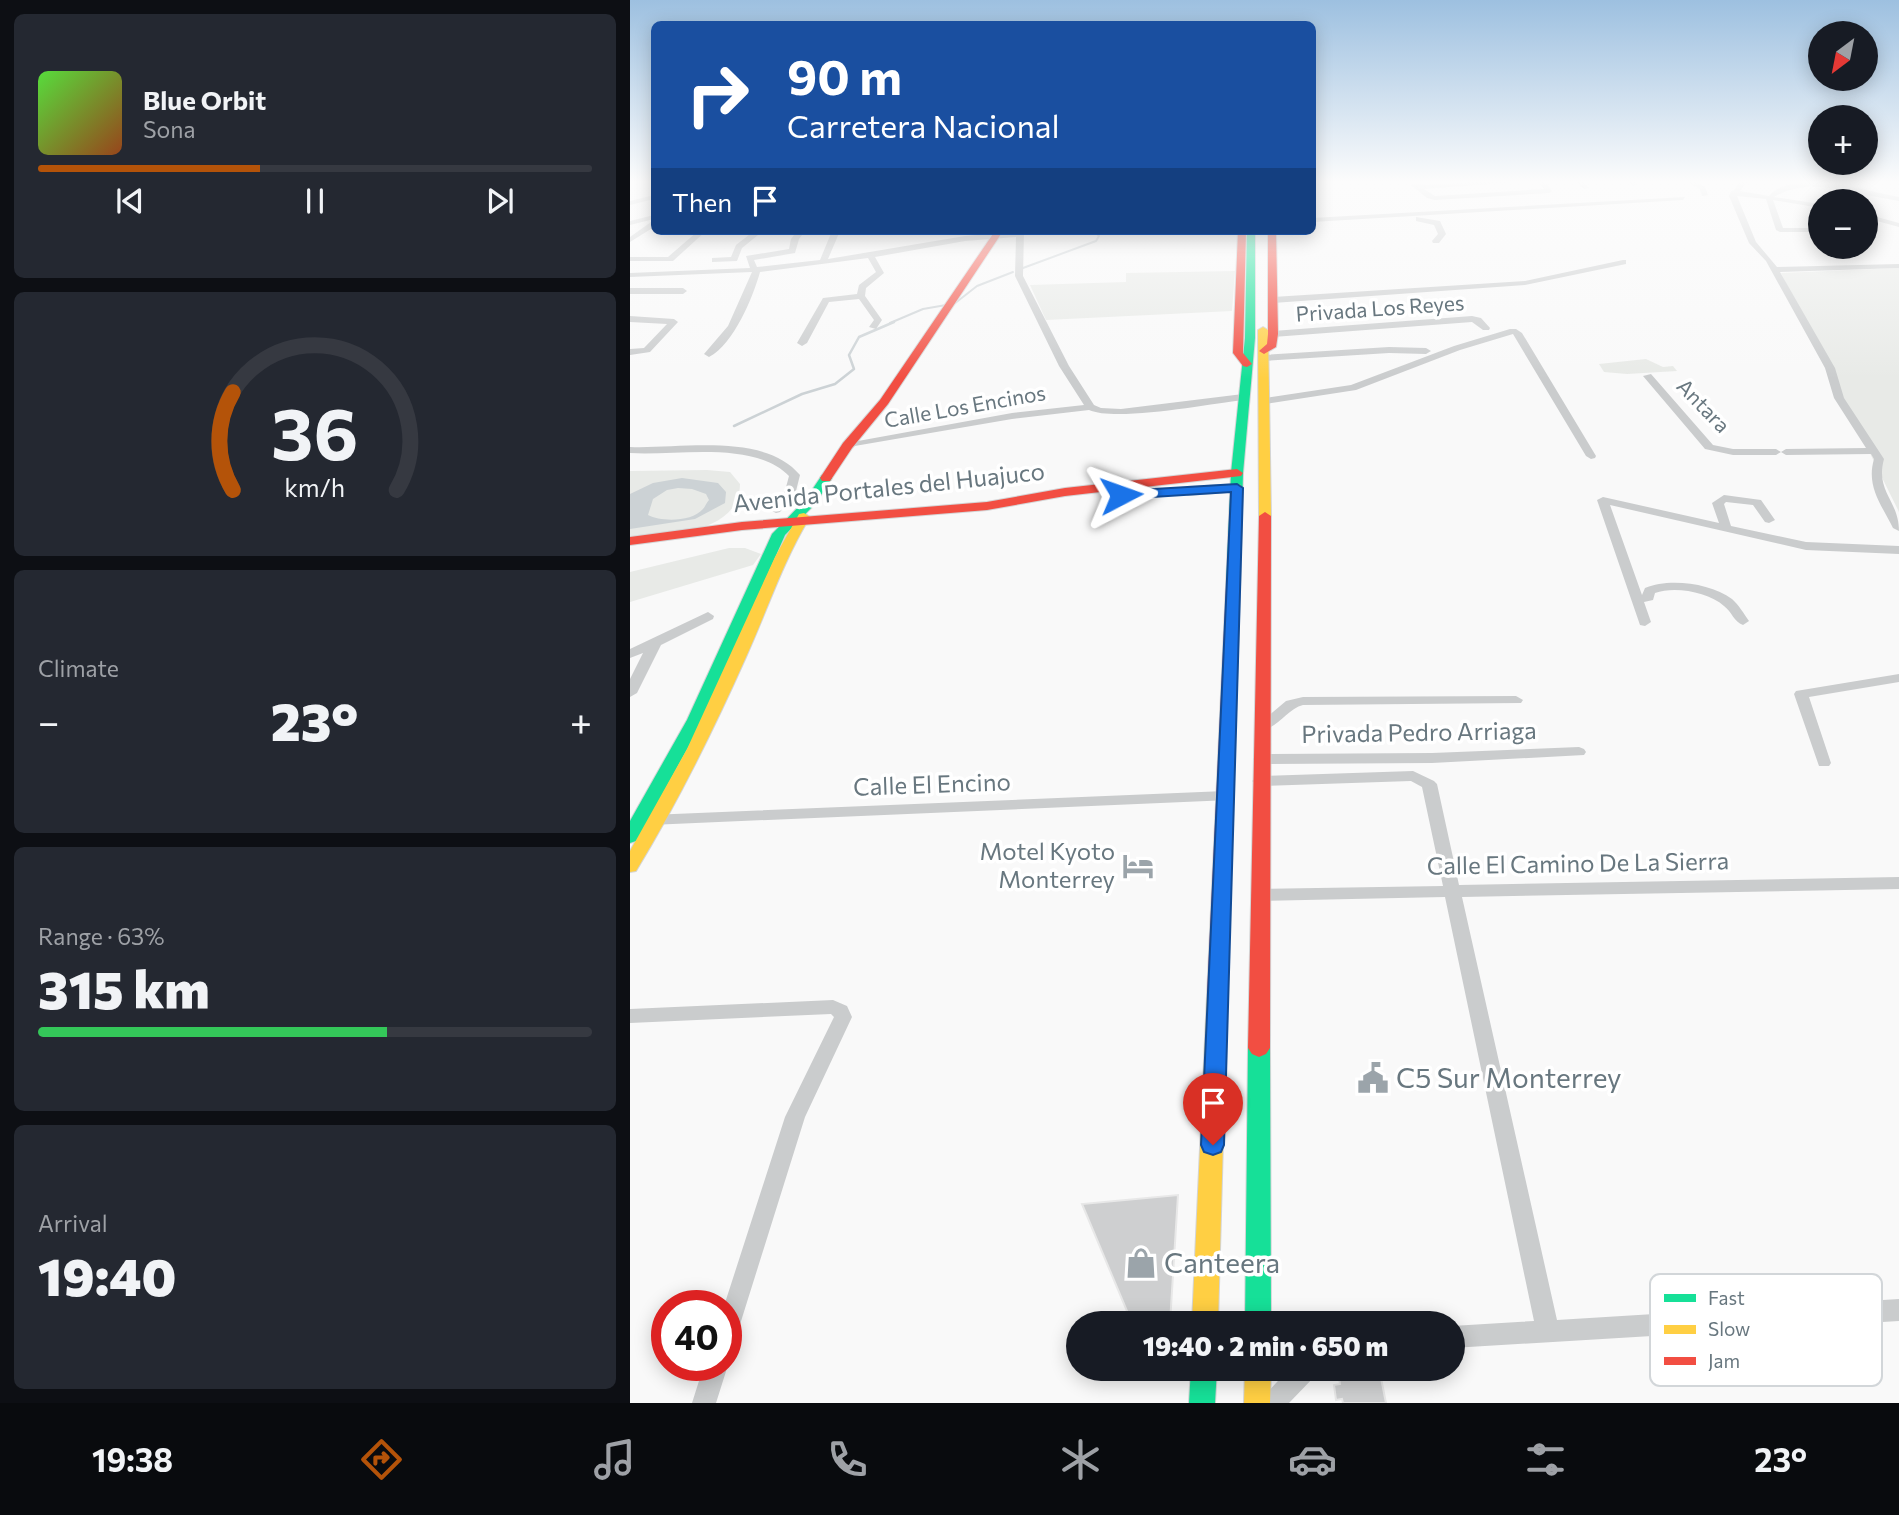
<!DOCTYPE html>
<html lang="en">
<head>
<meta charset="utf-8">
<style>
  :root { --surface:#171b24; --page:#242831; --text:#f1f3f6; --muted:#9ea1a6; --line:#363941; --accent:#b45309 }
  body { margin:0; font-family:Commissioner,sans-serif; background:var(--page); color:var(--text); height:100vh; display:flex; flex-direction:column; font-size:26px; white-space:nowrap }
  * { box-sizing:border-box; margin:0 }
  p { font-size:23px; color:var(--muted) }
  .icon { flex:none; width:38px; height:38px; fill:none; stroke:currentColor; stroke-width:2; stroke-linecap:round; stroke-linejoin:round }
  .map { position:relative; flex:1; overflow:hidden }
  .drawer { display:flex; flex-direction:column; gap:14px; padding:14px; background:#0d0f14; width:630px }
  .drawer>* { flex:none }
  .guide { position:absolute; left:21px; top:21px; width:665px; height:214px; border-radius:10px; box-shadow:0 4px 18px #0003; background:#1a4fa0; color:#fff; overflow:hidden }
  .needle { width:46px; rotate:212deg }
  .controls { position:absolute; left:1178px; top:21px; display:grid; gap:14px }
  .controls a { display:grid; place-items:center; width:70px; height:70px; border-radius:50%; background:var(--surface); box-shadow:0 4px 18px #0003; font-size:35px }
  .speed { position:absolute; left:21px; top:1290px; display:flex; gap:14px; font-size:35px; font-weight:700; text-align:center }
  .speed>* { display:grid; place-content:center; width:91px; height:91px; border-radius:50%; background:var(--surface); box-shadow:0 4px 18px #0003; line-height:1 }
  .speed .limit { border:10px solid #d22; background:#fff; color:#111 }
  .pin { position:absolute; display:grid; place-items:center; width:60px; height:60px; color:#fff; margin:-72px -30px; border-radius:50% 50% 50% 0; rotate:-45deg; box-shadow:0 0 7px #0007 }
  .pin .icon { rotate:45deg }
  .me { position:absolute; width:77px; margin:-38px; rotate:86deg; stroke-linejoin:round; filter:drop-shadow(0 0 5px #0008) }
  .turn { display:flex; align-items:center; gap:24px; height:147px; padding:0 21px; font-size:32px }
  .turn .icon { width:91px; height:91px; stroke-width:2.5 }
  .turn b { display:block; font-size:49px; line-height:60px }
  .then { display:flex; align-items:center; height:66px; padding:0 21px; background:#0003; gap:14px; font-size:26px }
  .big { font-size:52px; font-weight:800; line-height:1.1 }
  .drawer .tile { flex:1; display:flex; flex-direction:column; justify-content:center; gap:10px; min-width:0; padding:0 24px; border-radius:10px; background:var(--page) }
  .drawer .dial { align-items:center; gap:0 }
  .dial svg { height:182px; overflow:visible; fill:none; stroke:var(--line); stroke-width:7; stroke-linecap:round; text-anchor:middle }
  .dial text { fill:var(--text); stroke:none }
  .song { display:flex; align-items:center; gap:21px }
  .cover { width:84px; height:84px; border-radius:10px; background:linear-gradient(135deg,hsl(110 70% 55%),hsl(20 70% 35%)) }
  .played { height:7px; border-radius:4px; background:linear-gradient(90deg,var(--accent) 40%,var(--line) 40%) }
  .keys { display:flex; justify-content:space-around; direction:ltr }
  .heat { display:flex; justify-content:space-between; align-items:center; font-size:38px; direction:ltr }
  .charge { height:10px; border-radius:5px; background:linear-gradient(90deg,#34c759 63%,var(--line) 0) }
  .trip { position:absolute; left:436px; top:1311px; width:399px; height:70px; border-radius:35px; background:var(--surface); box-shadow:0 4px 18px #0003; font-weight:800; line-height:70px; text-align:center }
  .tab-bar { display:flex; height:112px; justify-content:space-around; align-items:center; background:#090b0e; color:var(--muted) }
  .tab-bar .icon { width:49px; height:49px }
  .tab-bar .active { color:var(--accent) }
  .tab-bar b { font-size:32px; color:var(--text) }
  main { display:flex; flex:1; min-height:0 }
  .map>svg:first-child { display:block }
  .green { fill:#e8eae7 }
  .water { fill:#ccd2d5; fill-rule:evenodd }
  .lines { fill:none; stroke-linecap:round; stroke-linejoin:round }
  .stream-far1 { stroke:#ccd2d5; stroke-width:2 }
  .stream { stroke:#ccd2d5; stroke-width:2.5 }
  .building { fill:#cecfd0; stroke:#e8e8e8; stroke-width:2 }
  .fast-casing { stroke:#d4d5d6; stroke-width:2 }
  .slow-casing { stroke:#d4d5d6; stroke-width:2 }
  .jam-casing { stroke:#d4d5d6; stroke-width:2 }
  .street { fill:#cacccd; fill-rule:evenodd }
  .fast { fill:#16e098; fill-rule:evenodd }
  .slow { fill:#ffcf43; fill-rule:evenodd }
  .jam { fill:#f24e42; fill-rule:evenodd }
  .route { fill:#1a73e8; stroke:#114b97; stroke-width:2 }
  .labels { text-anchor:middle; stroke-width:7; stroke-linejoin:round; paint-order:stroke }
  .far-street-label { font-size:21px; fill:#68777f; stroke:#fff }
  .street-label { font-size:24px; fill:#68777f; stroke:#fff }
  .poi-label { font-size:24px; fill:#68777f; stroke:#fff; text-anchor:end }
  .near-poi-label { font-size:28px; fill:#68777f; stroke:#fff; text-anchor:start }
  .key { fill:#fff; stroke:#d2d6d9; stroke-width:2 }
  .key-label { font-size:19px; fill:#68777f }
</style>
</head>
<body>
<main>
<section class="drawer">
<div class="tile">
<div class="song"><i class="cover"></i><div><b>Blue Orbit</b><p>Sona</p></div></div>
<div class="played"></div>
<div class="keys"><svg class="icon" aria-label="previous" viewBox="0 0 24 24"><path d="M18 5L8 12l10 7zM5 5v14"/></svg><svg class="icon" aria-label="pause" viewBox="0 0 24 24"><path d="M8 5v14M16 5v14"/></svg><svg class="icon" aria-label="next" viewBox="0 0 24 24"><path d="M6 5l10 7-10 7zM19 5v14"/></svg></div>
</div>
<div class="tile dial"><svg viewBox="0 0 100 80">
<path d="M14 69A42 42 0 1 1 86 69"/>
<path d="M14 69A42 42 0 0 1 14 26" stroke="#b45309"/>
<text x="50" y="56" font-size="32" font-weight="700">36</text>
<text x="50" y="72" font-size="11">km/h</text>
</svg></div>
<div class="tile"><p>Climate</p>
<div class="heat"><a>−</a><b class="big">23°</b><a>+</a></div>
</div>
<div class="tile"><p>Range · 63%</p><b class="big">315 km</b><div class="charge"></div></div>
<div class="tile"><p>Arrival</p><b class="big">19:40</b></div>
</section>
<div class="map">
<svg width="1269" height="1403" viewBox="0 0 1269 1403">
  <rect width="100%" height="100%" fill="#f9f9f9"/>
  <path class="green" d="M1269 268V512L1151 273Z
    M605 271 602 311 416 320 400 285 496 282V273Z
    M1016 359 1033 367 1043 366 1047 371 997 374 974 372 969 364Z
    M77 470 100 472 110 484C109 535 36 534 0 538V471Z
    M99 548H115L131 554 123 565 0 602V572Z"/>
  <path class="water" d="M52 478 88 483 96 492 95 503 65 519 0 529V494L23 483ZM48 488 62 489 76 494 79 500C76 503 75 507 73 509 62 522 31 522 18 515L23 499 37 490Z"/>
  <g class="lines">
    <path class="stream-far1" d="M393 268 466 241 469 236 464 231
      M324 304 347 286 383 272
      M260 323 293 309 316 305"/>
    <path class="stream" d="M104 426 172 394 205 384 224 369 219 355 229 337 264 322"/>
  </g>
  <path class="building" d="M548 1195 540 1323H502L452 1204Z
    M749 1368 756 1403H713L712 1399 706 1400 704 1385 710 1384 708 1373Z"/>
  <g class="lines">
    <defs>
      <path id="fast" d="M617 231H625V338L613 473 610 587 603 591 596 587 601 473 615 338Z
        M196 474 202 478 185 504 155 535 73 720 9 837 6 841 0 843V821L57 720 142 534 176 499 192 475Z
        M629 1039 636 1042 640 1048 641 1323H615L618 1048 622 1042Z
        M561 1368H587L585 1403H559Z"/>
      <path id="slow" d="M633 327 638 330 641 516 635 520 629 516 628 330Z
        M607 484 611 485V491L558 495 552 491 558 487Z
        M174 513 180 517C153 561 137 611 116 657 83 731 48 802 6 871L0 872V851L57 749 145 557 169 514Z
        M587 988 594 990 597 996 588 1323H562L577 996 580 990Z
        M615 1368H641L640 1403H614Z"/>
      <path id="jam" d="M365 231H373L258 404 222 448 200 481H192L190 478 213 443 250 400Z
        M608 231H616L613 353 622 364 617 367 613 366 603 353Z
        M638 231H646L648 334 646 347 634 354 629 351 637 344 638 334Z
        M607 469 613 473 611 476 435 496 357 510 112 530 0 545V537L112 522 357 502 435 488Z
        M635 512 641 516 640 1048 636 1054 629 1057 622 1054 618 1048 629 516Z
        M603 583 610 587 597 996 594 1002 587 1004 580 1002 577 996 596 587Z"/>
    </defs>
    <use href="#fast" class="fast-casing"/>
    <use href="#slow" class="slow-casing"/>
    <use href="#jam" class="jam-casing"/>
    <path class="street" d="M840 182H886L794 189 805 196 914 189 908 182H915L922 191 919 193 805 200 797 198 781 185 784 183 796 185Z
      M946 182H954L959 188 954 189Z
      M998 182H1005L1006 184 1003 186Z
      M1057 182H1066L1075 187 1078 195 1072 196 1070 189Z
      M1110 182H1117L1110 191 1139 196C1162 168 1237 191 1269 197V201L1231 194 1230 196 1205 201 1202 197 1227 193C1199 187 1171 181 1144 197L1190 204V208L1143 200 1153 228H1190V232H1150L1146 230 1136 199 1107 196 1126 242 1147 267 1269 264V268L1150 272 1205 368 1214 398 1254 459C1245 492 1269 500 1269 531L1263 528C1251 504 1236 486 1244 459L1241 454 1156 455 1151 452 1146 455H1103L1075 449 1013 376 1021 374 1083 445 1103 449H1146L1151 452 1156 449 1236 448 1204 398 1195 368 1136 261 1119 243 1099 196 1101 191 1104 190Z
      M24 195V199L0 205V201Z
      M1055 197 1053 200 682 222V218Z
      M1236 214 1269 223V227L1236 218Z
      M24 215V219L0 225V221Z
      M786 217 810 221 816 234 809 243H803L802 241 808 234 804 225 786 221Z
      M21 222H24V227L0 242V237Z
      M68 231H76L43 261H0V257H38Z
      M124 231H133L112 248 107 261 82 262V258L101 257 106 245Z
      M167 231H175L169 239 165 253 124 260 127 267 190 260 202 231H210L198 259 335 236 394 231 393 276 439 366 464 405 471 408 491 409 613 394 618 397 613 400C579 404 486 422 459 410L382 419 213 448 212 446 217 443 382 413 454 405 429 366 385 276 386 237 335 241 245 257 254 273 236 288 235 296 252 320 246 329 239 327 244 320 229 299 199 302 177 343 172 346 167 343 193 298 227 294 229 285 246 272 238 258 130 272C123 297 104 344 79 357L74 354 98 326 122 272 0 277V273L120 268 116 256 159 249 161 239Z
      M993 260H996V264L895 285 643 303 639 300 643 297 895 281Z
      M0 288H53L57 291 53 294H0Z
      M0 316 44 319 48 322 20 352 0 355V349L14 348 37 324 0 322Z
      M842 316 851 318 860 328 859 330H853L842 322 643 337 639 334 643 331Z
      M880 329H886L892 333 966 456 965 458 961 459 956 456 883 334 830 350 726 390 635 404 630 401 635 398 721 385 824 346Z
      M759 347 796 348 801 351 796 354 759 353 634 361 629 358 634 355Z
      M0 447C51 449 134 432 170 475L166 491 150 512 146 513 140 510 155 491 159 476C123 440 48 456 0 453Z
      M1094 495 1131 500 1145 520 1139 523 1135 522 1123 505 1096 502 1094 504 1101 526 1176 542 1269 546V554L1176 550 980 505 1012 595 1015 588C1039 578 1080 583 1102 599 1109 605 1114 614 1119 621L1113 625C1104 622 1102 612 1094 606 1078 592 1045 586 1025 593L1023 600 1014 602 1021 622 1015 626 1010 625 967 500 973 497 1089 523 1082 503Z
      M78 612 84 616 83 619 31 645 7 693 0 697V679L13 653 0 658V649Z
      M1269 674V682L1179 697 1201 763 1199 766H1189L1164 694 1166 691Z
      M886 696 893 700 891 703 673 705C656 709 645 733 627 730L625 727 656 701 673 697Z
      M949 747 954 749 956 752 954 755 802 763 630 764 623 759 630 754 802 753Z
      M783 771 804 781 807 784 829 885 1269 877V889L832 897 927 1320 1269 1299V1321L822 1348V1326L904 1321 815 897 629 901 623 899 621 895 623 891 629 889 813 886 792 787 781 781 630 786 622 781 630 776Z
      M595 791 603 796 600 800 20 825 14 824 12 820 14 816 20 815Z
      M203 1000 217 1006 222 1017 175 1117 107 1334 104 1342 96 1345V1306H94L155 1117 204 1017 201 1014 0 1023V1009Z
      M96 1362 98 1365 86 1403H62L74 1365H96Z
      M660 1368H688L685 1376 659 1403H631L635 1395Z"/>
    <use href="#fast" class="fast"/>
    <use href="#slow" class="slow"/>
    <use href="#jam" class="jam"/>
  </g>
  <linearGradient id="sky" x2="0" y2="1"><stop stop-color="#9dc0e0"/><stop offset="0.48" stop-color="#fcfcfc"/><stop offset="1" stop-color="#fcfcfc" stop-opacity="0"/></linearGradient>
  <rect width="1269" height="379" fill="url(#sky)"/>
  <path class="route" d="M607 484 613 488 594 1145 591 1152 583 1155 574 1152 571 1145 601 492 491 499 484 495 491 491Z"/>
  <defs>
    <symbol id="hotel-bare" viewBox="-9 -9 18 18"><path d="M-6-4.5h1.5V1H6V5H4.5V3h-9V5H-6ZM-4 0a1.8 1.8 0 1 1 3.6 0ZM.5 0V-2.5h3Q6-2.5 6 0Z" fill="#9ba4aa" stroke="#fff" stroke-width="2.5" paint-order="stroke"/></symbol>
    <symbol id="civic-bare" viewBox="-9 -9 18 18"><path d="M-.6-6.5H3V-4.5H.6V-3L4-1V1h2V6H-6V1h2V-1L-.6-3ZM-1.2 2.5V6h2.4V2.5Z" fill="#9ba4aa" stroke="#fff" stroke-width="2.5" paint-order="stroke"/></symbol>
    <symbol id="shop-bare" viewBox="-9 -9 18 18"><path d="M-5-2.5h2.3a2.7 3.5 0 0 1 5.4 0H5L5.5 6h-11ZM-1.5-2.5h3a1.5 2.3 0 0 0-3 0Z" fill="#9ba4aa" stroke="#fff" stroke-width="2.5" paint-order="stroke"/></symbol>
  </defs>
  <g fill-rule="evenodd">
    <use href="#hotel-bare" x="486" y="844" width="44" height="44"/>
    <use href="#civic-bare" x="721" y="1056" width="44" height="44"/>
    <use href="#shop-bare" x="489" y="1241" width="44" height="44"/>
  </g>
  <g class="labels">
    <g class="far-street-label">
      <text transform="translate(750 309) rotate(-4)" y="7">Privada Los Reyes</text>
      <text transform="translate(1073 406) rotate(46)" y="7">Antara</text>
      <text transform="translate(335 407) rotate(-10)" y="7">Calle Los Encinos</text>
    </g>
    <g class="street-label">
      <text transform="translate(259 488) rotate(-6)" y="8">Avenida Portales del Huajuco</text>
      <text transform="translate(789 733) rotate(-1)" y="8">Privada Pedro Arriaga</text>
      <text transform="translate(302 785) rotate(-2)" y="8">Calle El Encino</text>
      <text transform="translate(948 864) rotate(-1)" y="8">Calle El Camino De La Sierra</text>
    </g>
    <g class="poi-label">
      <text x="485" y="860">Motel Kyoto<tspan x="485" dy="28">Monterrey</tspan></text>
    </g>
    <g class="near-poi-label">
      <text x="766" y="1088">C5 Sur Monterrey</text>
      <text x="534" y="1273">Canteera</text>
    </g>
  </g>
  <rect x="1020" y="1274" width="232" height="112" rx="10" class="key"/>
  <rect x="1034" y="1294" width="32" height="8" fill="#16e098"/>
  <rect x="1034" y="1325" width="32" height="9" fill="#ffcf43"/>
  <rect x="1034" y="1357" width="32" height="8" fill="#f24e42"/>
  <g class="key-label">
    <text x="1078" y="1305">Fast</text>
    <text x="1078" y="1336">Slow</text>
    <text x="1078" y="1368">Jam</text>
  </g>
</svg>
<div class="controls">
<a><svg class="needle" viewBox="-14 -14 28 28"><path d="M0-13l5 13h-10z" fill="#e53935"/><path d="M0 13l5-13h-10z" fill="#9ea1a6"/></svg></a>
<a>+</a>
<a>−</a>
</div>
<div class="speed"><div class="limit">40</div></div>
<div class="pin" style="left:583px;top:1145px;background:#d93025"><svg class="icon" aria-label="arrive" viewBox="0 0 24 24"><path d="M6 21V4h12l-3 4 3 4H6"/></svg></div>
<svg class="me" style="left:491px;top:495px" viewBox="-20 -20 40 40"><path d="M0-17L14 15 0 8-14 15z" fill="#1a73e8" stroke="#fff" stroke-width="4"/></svg>
<div class="trip">19:40 · 2 min · 650 m</div>
<div class="guide">
<div class="turn"><svg class="icon" aria-label="right" viewBox="0 0 24 24"><path d="M7 20v-9h11M14 6l5 5-5 5"/></svg><div><b>90 m</b>Carretera Nacional</div></div>
<div class="then">Then<svg class="icon" aria-label="arrive" viewBox="0 0 24 24"><path d="M6 21V4h12l-3 4 3 4H6"/></svg></div>
</div>
</div>
</main>
<nav class="tab-bar">
<b>19:38</b>
<svg class="icon active" aria-label="directions" viewBox="0 0 24 24"><path d="M12 3l9 9-9 9-9-9zM9 14v-3h6M13 9l2 2-2 2"/></svg>
<svg class="icon" aria-label="music" viewBox="0 0 24 24"><path d="M9 18V5l10-2v13"/><circle cx="6" cy="18" r="3"/><circle cx="16" cy="16" r="3"/></svg>
<svg class="icon" aria-label="phone" viewBox="0 0 24 24"><path d="M5 4h4l2 5-3 2q2 4 5 5l2-3 5 2v4C11 20 4 13 5 4z"/></svg>
<svg class="icon" aria-label="climate" viewBox="0 0 24 24"><path d="M12 3v18M4 7l16 10M4 17L20 7"/></svg>
<svg class="icon" aria-label="car" viewBox="0 0 24 24"><path d="M5 17H2v-5l4-1 3-4h7l3 4 3 1v5h-3M9 17h6M6 11h13"/><circle cx="7" cy="17" r="2"/><circle cx="17" cy="17" r="2"/></svg>
<svg class="icon" aria-label="filters" viewBox="0 0 24 24"><path d="M4 7h16M4 17h16"/><circle cx="9" cy="7" r="2"/><circle cx="15" cy="17" r="2"/></svg>
<b>23°</b>
</nav>
</body>
</html>
